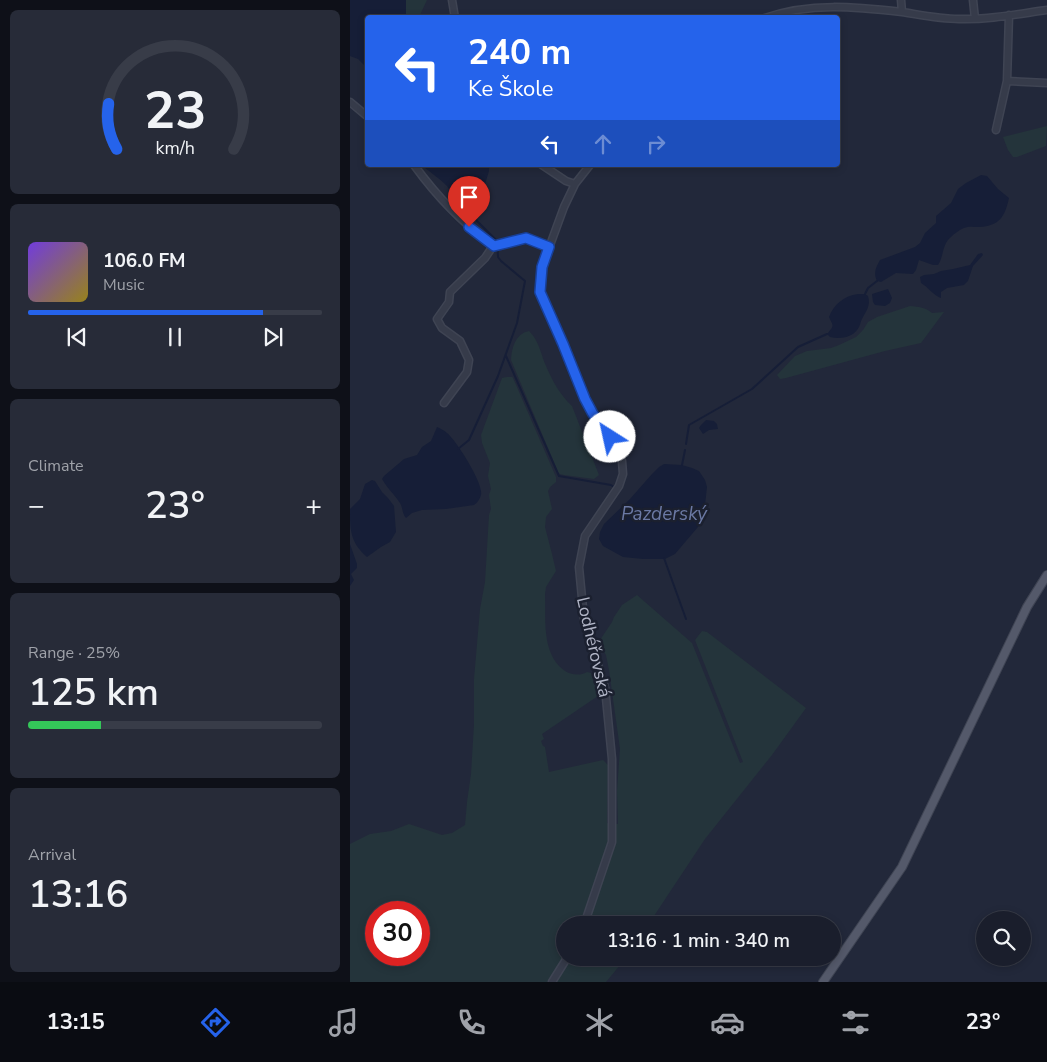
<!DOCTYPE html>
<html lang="en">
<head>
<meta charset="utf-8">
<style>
  :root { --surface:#1a1e2c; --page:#272b38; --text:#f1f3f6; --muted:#9fa2a9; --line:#383c48; --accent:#2563eb }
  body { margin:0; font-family:"Nunito Sans",sans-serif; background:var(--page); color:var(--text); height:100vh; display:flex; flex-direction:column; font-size:19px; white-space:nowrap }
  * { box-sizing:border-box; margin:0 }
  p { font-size:16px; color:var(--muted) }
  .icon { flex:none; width:28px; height:28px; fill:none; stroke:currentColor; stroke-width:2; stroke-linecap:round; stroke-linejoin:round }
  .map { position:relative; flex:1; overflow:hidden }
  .sheet { display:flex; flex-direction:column; gap:10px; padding:10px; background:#0e1018; width:350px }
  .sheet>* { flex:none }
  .hud { position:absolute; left:15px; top:15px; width:475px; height:152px; border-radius:5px; box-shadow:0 2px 8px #0003,0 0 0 1px var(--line); background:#2563eb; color:#fff; overflow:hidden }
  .fabs { position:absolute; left:626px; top:911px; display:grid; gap:10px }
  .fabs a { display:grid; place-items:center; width:55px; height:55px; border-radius:50%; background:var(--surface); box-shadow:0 2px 8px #0003,0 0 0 1px var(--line); font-size:25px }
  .speed { position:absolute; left:15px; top:901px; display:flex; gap:10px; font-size:25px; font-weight:700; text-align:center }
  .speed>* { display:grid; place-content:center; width:65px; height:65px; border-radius:50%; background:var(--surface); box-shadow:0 2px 8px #0003,0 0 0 1px var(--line); line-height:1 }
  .speed .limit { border:8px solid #d22; background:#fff; color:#111 }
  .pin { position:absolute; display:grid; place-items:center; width:42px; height:42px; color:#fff; margin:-51px -21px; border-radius:50% 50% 50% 0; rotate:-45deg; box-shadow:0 0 5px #0007 }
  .pin .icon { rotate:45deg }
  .me { position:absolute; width:55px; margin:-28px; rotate:325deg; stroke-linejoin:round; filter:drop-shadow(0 0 4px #0008) }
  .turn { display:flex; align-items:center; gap:18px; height:105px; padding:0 20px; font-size:22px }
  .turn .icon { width:65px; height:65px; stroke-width:2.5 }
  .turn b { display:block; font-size:35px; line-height:42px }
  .lanes { display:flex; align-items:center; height:48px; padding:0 20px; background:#0003; justify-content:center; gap:25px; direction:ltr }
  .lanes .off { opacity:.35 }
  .big { font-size:38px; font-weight:600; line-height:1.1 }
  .sheet .card { flex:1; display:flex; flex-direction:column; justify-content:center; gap:8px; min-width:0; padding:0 18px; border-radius:8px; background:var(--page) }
  .sheet .dial { align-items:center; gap:0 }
  .dial svg { height:130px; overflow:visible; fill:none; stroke:var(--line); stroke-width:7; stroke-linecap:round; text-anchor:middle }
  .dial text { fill:var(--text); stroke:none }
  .song { display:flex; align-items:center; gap:15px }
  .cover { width:60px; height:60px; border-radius:8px; background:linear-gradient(135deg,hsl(260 70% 55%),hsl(50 70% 35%)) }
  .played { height:5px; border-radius:2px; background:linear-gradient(90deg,var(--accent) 80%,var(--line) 80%) }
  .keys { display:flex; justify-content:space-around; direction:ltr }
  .heat { display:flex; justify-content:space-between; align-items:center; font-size:28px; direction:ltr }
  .charge { height:8px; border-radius:4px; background:linear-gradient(90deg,#34c759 25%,var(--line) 0) }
  .trip { position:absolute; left:206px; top:916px; width:285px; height:50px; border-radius:25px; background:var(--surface); box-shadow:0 2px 8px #0003,0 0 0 1px var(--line); font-weight:600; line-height:50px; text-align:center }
  .tabs { display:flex; height:80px; justify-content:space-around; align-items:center; background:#0a0c12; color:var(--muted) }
  .tabs .icon { width:35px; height:35px }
  .tabs .active { color:var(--accent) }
  .tabs b { font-size:22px; color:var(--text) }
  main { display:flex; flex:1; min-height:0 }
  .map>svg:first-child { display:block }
  .green { fill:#24343b; fill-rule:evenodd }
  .water { fill:#161e37 }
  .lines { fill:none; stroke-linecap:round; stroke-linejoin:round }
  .stream { stroke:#161e37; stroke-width:2 }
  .minor-casing { stroke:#3f4453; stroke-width:9 }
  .major-casing { stroke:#3f4453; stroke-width:10 }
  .minor { stroke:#363b4a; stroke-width:6 }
  .major { stroke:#54596a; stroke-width:8 }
  .route-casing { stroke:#184099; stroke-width:12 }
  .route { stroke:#2563eb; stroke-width:9 }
  .labels { text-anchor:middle; stroke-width:5; stroke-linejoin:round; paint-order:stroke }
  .street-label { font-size:18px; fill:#b1b5c6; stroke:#1b202f }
  .water-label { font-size:19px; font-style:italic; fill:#6b79a4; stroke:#1b202f }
</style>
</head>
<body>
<main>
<section class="sheet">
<div class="card dial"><svg viewBox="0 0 100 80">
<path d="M14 69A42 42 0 1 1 86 69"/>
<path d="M14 69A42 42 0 0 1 9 41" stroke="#2563eb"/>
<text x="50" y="56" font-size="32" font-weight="700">23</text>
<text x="50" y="72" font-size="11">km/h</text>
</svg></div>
<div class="card">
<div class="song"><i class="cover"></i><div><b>106.0 FM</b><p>Music</p></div></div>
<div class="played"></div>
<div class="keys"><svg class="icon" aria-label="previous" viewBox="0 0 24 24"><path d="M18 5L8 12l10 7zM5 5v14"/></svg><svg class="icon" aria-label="pause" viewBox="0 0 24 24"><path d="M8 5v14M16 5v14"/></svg><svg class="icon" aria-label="next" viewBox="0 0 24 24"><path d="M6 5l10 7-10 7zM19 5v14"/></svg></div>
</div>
<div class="card"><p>Climate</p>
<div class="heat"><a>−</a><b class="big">23°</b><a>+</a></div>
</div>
<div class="card"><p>Range · 25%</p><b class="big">125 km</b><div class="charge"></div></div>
<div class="card"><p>Arrival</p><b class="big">13:16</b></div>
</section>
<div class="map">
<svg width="697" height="982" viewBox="0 0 697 982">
  <rect width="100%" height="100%" fill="#22283a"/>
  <path class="green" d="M56 0H77L69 17H56Z
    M697 126 696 146 667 157H663L658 150 653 137Z
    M560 306C569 307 575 307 582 313L594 312 571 343 535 351 436 378 430 379 427 375 445 356 457 351 481 348 489 345 506 337 513 330 518 322 527 317Z
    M179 331C189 340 191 355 196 366 202 380 210 395 222 406L249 475 244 479 214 475 210 474 208 472 161 360C162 348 165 334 179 331Z
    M157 377H162L163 378 206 477V482L200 487 198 491 202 509 196 517 195 527 202 554 206 571 196 587 195 594C196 619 191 654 215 671 221 675 230 676 237 672L241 673 248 696 192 734 194 739 191 741 193 746 195 747 199 772 253 760 258 765 257 823 268 824 267 791 270 749 259 670 256 655 251 647 250 640 262 622 264 617 272 605 287 595 342 643 390 763 393 762 345 640 352 631 357 632 456 708 422 755 355 839 298 925H215V958H276L256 982H0V844L20 834 41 831 59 824 92 835 102 833 115 825 117 802 121 774 124 724V679L130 609 135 582 139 515 141 509 139 495 141 489 138 476 140 463 132 443 131 435 152 378ZM26 912H69V955H26Z"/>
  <path class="water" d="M0 0H56V17L18 18 17 68 8 59 0 56Z
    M71 165H139V171L136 181 133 189 127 198 124 214C114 212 107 208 102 197 100 193 100 190 97 186 89 178 80 172 71 165Z
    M631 175 637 176 648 189 659 198C655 216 650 226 629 227 623 227 619 226 614 228 609 230 604 234 601 237 592 244 594 256 588 265H583L569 260 566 270 563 274 546 273 531 282 527 281C523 273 526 267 530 260L565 247 570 243 575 233 586 223V216L601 203 608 189 616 183Z
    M632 253 633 255 623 266 618 281 614 285 597 288 591 292V298C583 295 578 287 571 283L570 277 574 275 584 274 591 271 603 269 620 265 628 254Z
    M538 289 542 298 540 303 535 306 525 305 523 302 522 294Z
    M508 294H515L518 296C521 306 516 311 512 319 510 323 510 327 507 330 501 338 490 339 480 337L477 334C485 325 483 326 479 317 484 304 494 296 508 294Z
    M356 420 364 421 367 424 368 429 359 430 353 434 349 428 351 425Z
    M87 427C91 429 94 430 97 433 106 440 134 484 131 495 130 499 127 503 124 505L96 509 72 510 62 513 56 518C52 514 53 508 50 503 44 494 37 488 32 479L34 476 54 459 67 455 72 447 81 441Z
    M314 464 332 465 342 468 349 471 355 480 357 487 354 514 348 527 325 554 315 559H293L273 557 253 546 249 539 250 532 254 524 280 499 302 474 309 467Z
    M22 480 25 481 32 492 38 498 44 506 46 532 40 542 31 547 17 557C0 542 0 530 0 509L10 499 15 484Z
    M0 544 7 564V568L1 574 4 580 0 586Z"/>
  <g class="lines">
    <path class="stream" d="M515 294 518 288 527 281
      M156 356 209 476 261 485 264 487
      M336 444 339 425 402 389 448 347 477 334
      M108 449 119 440 148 376 167 323 175 281 151 261 148 257 147 241 127 221 123 212
      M332 465 335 450
      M314 558 336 619"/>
    <defs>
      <path id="minor" d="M102 0 105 18
        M551 0 552 12
        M623 0 625 19
        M659 15 657 81 697 83
        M415 18C460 2 506 7 552 12 571 15 590 19 609 19 638 20 668 14 697 10
        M0 102 18 117
        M646 130 657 81
        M64 165C88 198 111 221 143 246L176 238 199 247
        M192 165 216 181 225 184
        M94 403 117 372 119 360 110 341 92 328 87 319 99 302 100 292 135 258 143 246
        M234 925 262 842V759L255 688 234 619 229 567 235 536 269 486 273 474 272 461 266 447 243 414 235 399 213 344 190 292 192 267 214 207 225 184 240 165
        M202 982 217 958"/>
      <path id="major" d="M473 982 552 867 677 607 697 575"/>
    </defs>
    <use href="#minor" class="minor-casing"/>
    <use href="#major" class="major-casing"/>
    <use href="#minor" class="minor"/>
    <use href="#major" class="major"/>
  </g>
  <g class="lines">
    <defs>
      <path id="route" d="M119 227 144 246 176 238 199 247 192 267 190 292 213 344 235 399 243 414 260 437"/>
    </defs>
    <use href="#route" class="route-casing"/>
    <use href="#route" class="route"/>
  </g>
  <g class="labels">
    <g class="street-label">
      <text transform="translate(244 647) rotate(77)" y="6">Lodhéřovská</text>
    </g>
    <g class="water-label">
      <text x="314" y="520">Pazderský</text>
    </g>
  </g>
</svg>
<div class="fabs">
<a><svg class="icon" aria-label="search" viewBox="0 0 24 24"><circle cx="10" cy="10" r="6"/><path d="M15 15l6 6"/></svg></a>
</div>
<div class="speed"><div class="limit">30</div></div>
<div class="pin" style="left:119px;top:227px;background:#d93025"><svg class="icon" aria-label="arrive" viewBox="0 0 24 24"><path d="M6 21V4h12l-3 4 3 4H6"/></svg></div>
<svg class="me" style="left:260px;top:437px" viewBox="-20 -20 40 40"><circle r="19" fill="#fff"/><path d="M0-13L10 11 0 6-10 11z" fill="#2563eb"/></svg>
<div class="trip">13:16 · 1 min · 340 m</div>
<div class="hud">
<div class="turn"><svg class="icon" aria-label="left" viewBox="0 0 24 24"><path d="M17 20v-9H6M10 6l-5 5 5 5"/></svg><div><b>240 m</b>Ke Škole</div></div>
<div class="lanes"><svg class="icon" aria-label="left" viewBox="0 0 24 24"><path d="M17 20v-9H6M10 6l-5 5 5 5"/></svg><svg class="icon off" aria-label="ahead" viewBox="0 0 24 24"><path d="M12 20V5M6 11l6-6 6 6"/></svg><svg class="icon off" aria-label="right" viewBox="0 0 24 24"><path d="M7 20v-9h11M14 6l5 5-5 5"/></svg></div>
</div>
</div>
</main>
<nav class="tabs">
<b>13:15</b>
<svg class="icon active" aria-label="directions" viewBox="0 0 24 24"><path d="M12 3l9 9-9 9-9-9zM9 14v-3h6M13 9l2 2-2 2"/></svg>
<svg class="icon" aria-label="music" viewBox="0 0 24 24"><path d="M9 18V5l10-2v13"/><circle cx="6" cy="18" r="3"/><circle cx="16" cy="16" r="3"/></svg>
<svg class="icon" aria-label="phone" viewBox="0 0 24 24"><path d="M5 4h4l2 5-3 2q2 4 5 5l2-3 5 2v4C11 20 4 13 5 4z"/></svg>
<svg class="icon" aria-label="climate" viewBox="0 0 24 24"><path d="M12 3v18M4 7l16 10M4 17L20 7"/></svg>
<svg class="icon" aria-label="car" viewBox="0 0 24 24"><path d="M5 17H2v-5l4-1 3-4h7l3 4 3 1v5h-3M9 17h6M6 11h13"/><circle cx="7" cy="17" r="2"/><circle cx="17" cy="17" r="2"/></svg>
<svg class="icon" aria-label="filters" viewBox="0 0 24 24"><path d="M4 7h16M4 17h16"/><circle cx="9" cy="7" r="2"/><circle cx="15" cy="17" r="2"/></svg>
<b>23°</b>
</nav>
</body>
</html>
